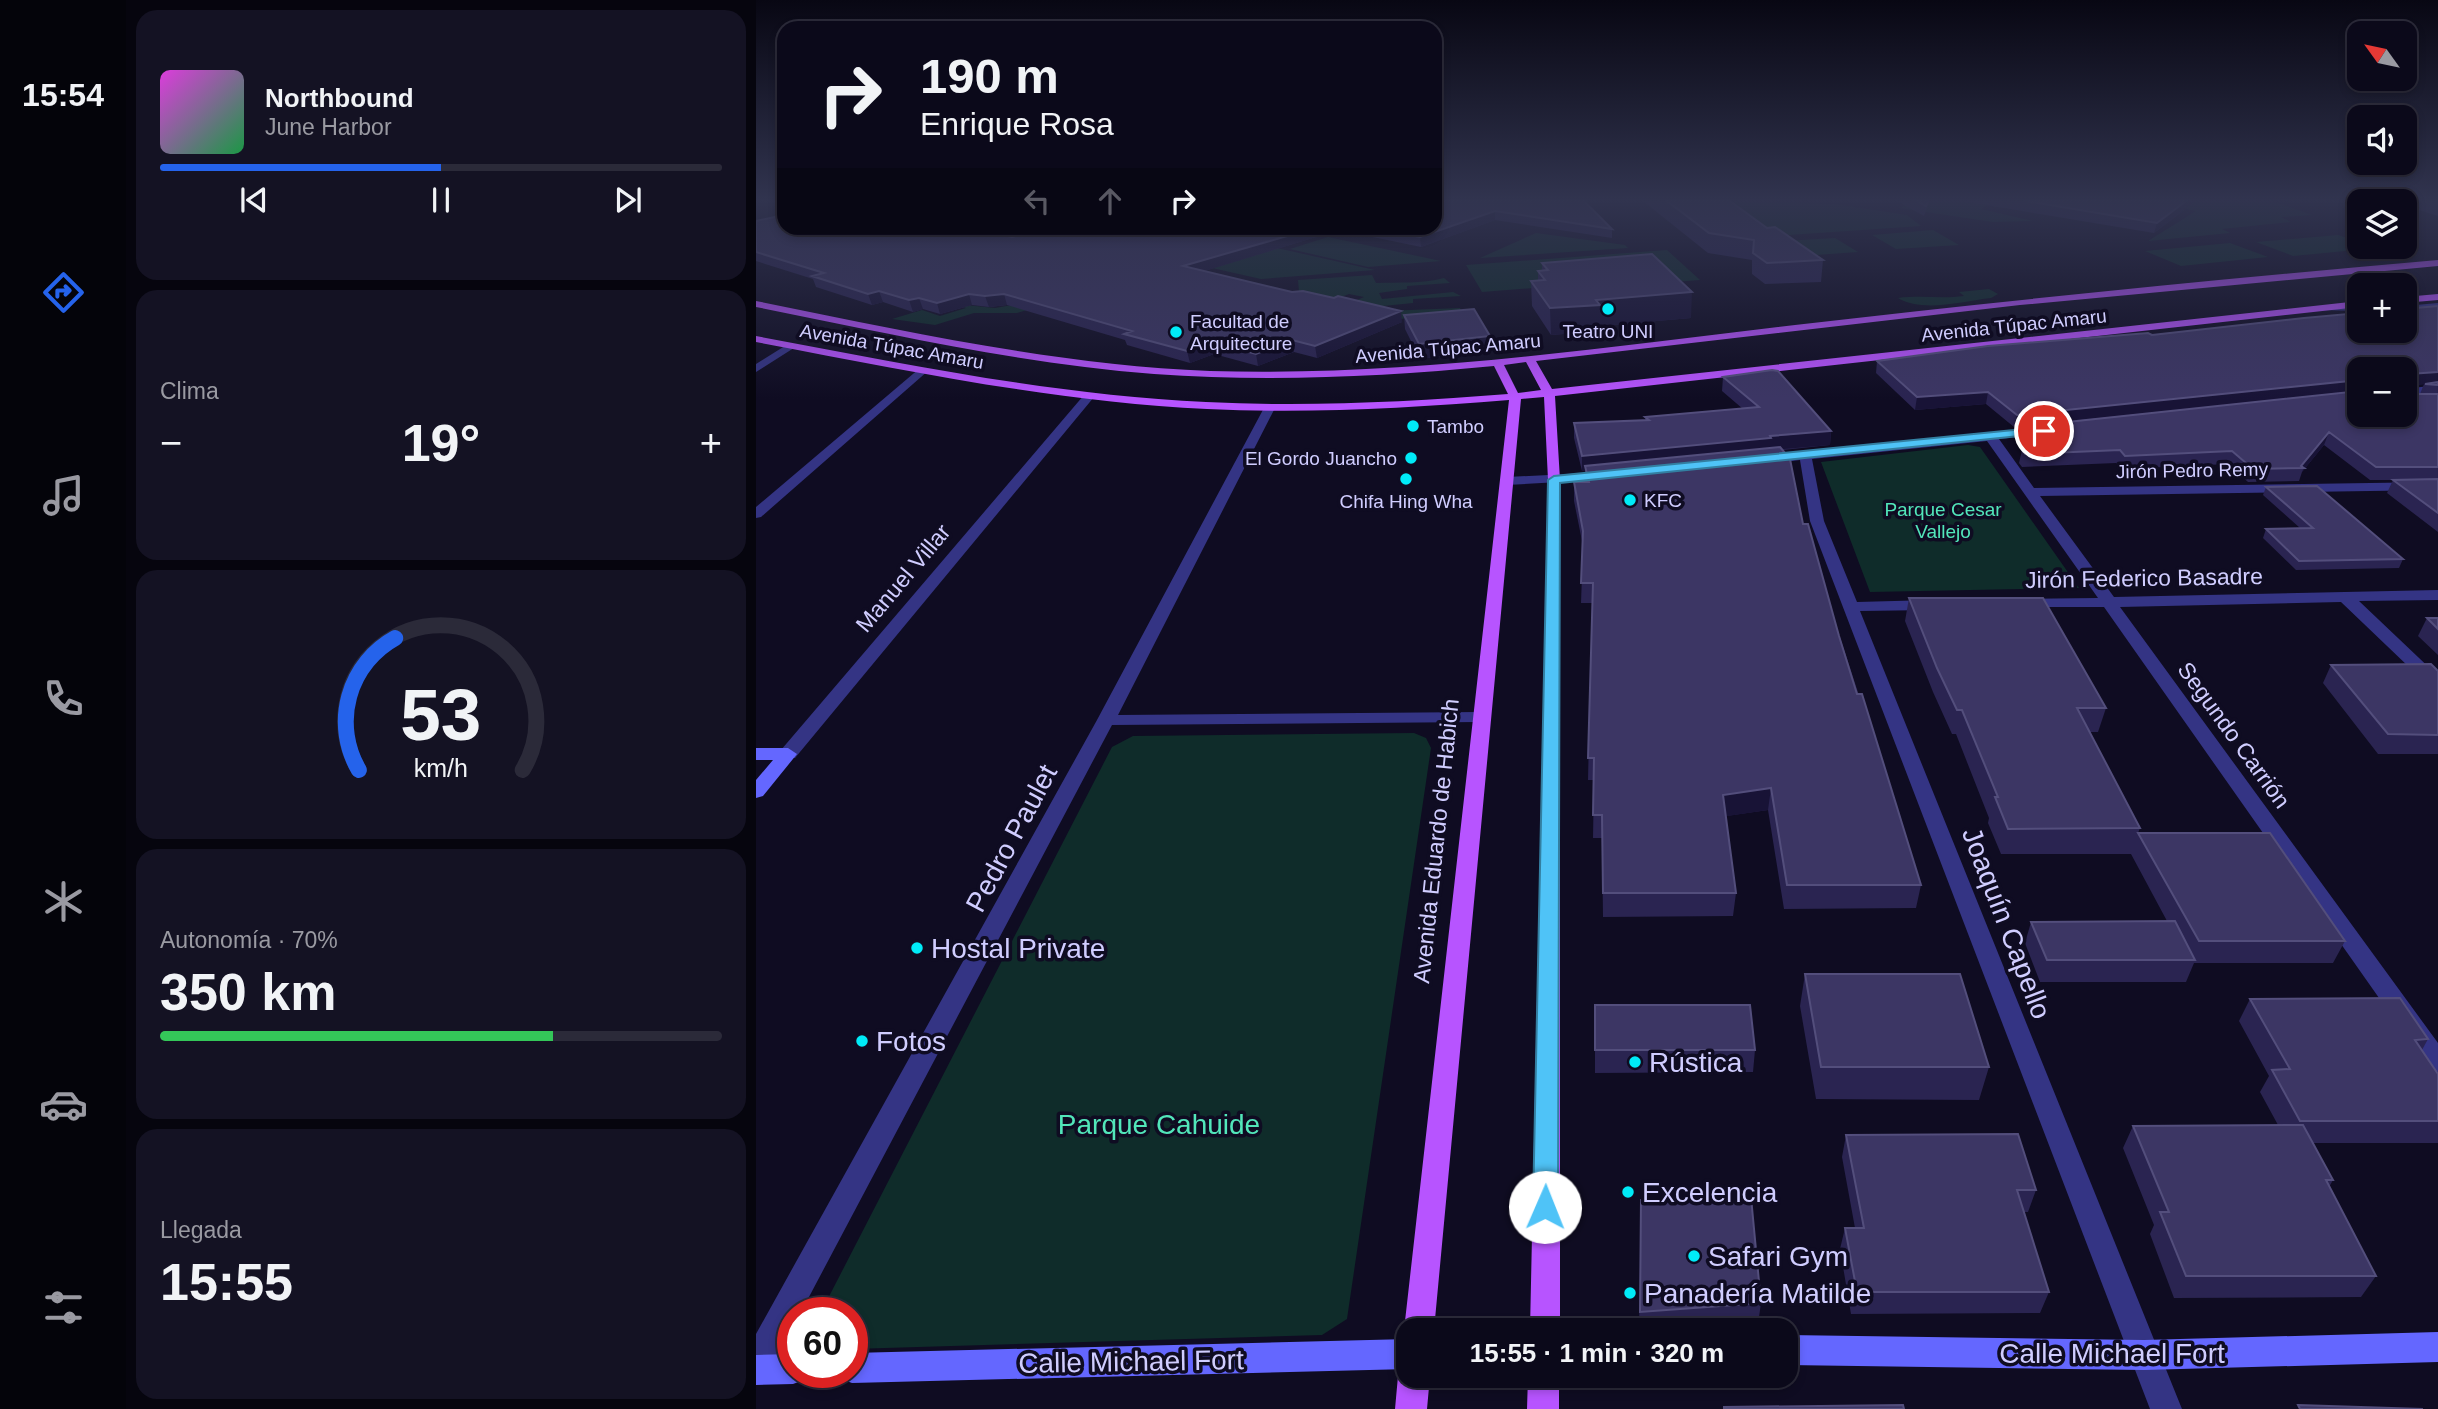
<!DOCTYPE html>
<html lang="es">
<head>
<meta charset="utf-8">
<style>
  :root { --surface:#0b091a; --page:#141223; --text:#f1f3f6; --muted:#9a9aa2; --line:#2b2a39; --accent:#2563eb }
  body { margin:0; font-family:Arial,sans-serif; background:var(--page); color:var(--text); height:100vh; display:flex; flex-direction:column; font-size:26px; white-space:nowrap }
  * { box-sizing:border-box; margin:0 }
  p { font-size:23px; color:var(--muted) }
  .icon { flex:none; width:38px; height:38px; fill:none; stroke:currentColor; stroke-width:2; stroke-linecap:round; stroke-linejoin:round }
  .map { position:relative; flex:1; overflow:hidden }
  .drawer { display:flex; flex-direction:column; gap:10px; padding:10px; background:#06050e; width:630px }
  .drawer>* { flex:none }
  .guide { position:absolute; left:21px; top:21px; width:665px; height:214px; border-radius:21px; box-shadow:0 4px 10px #0003,0 0 0 2px var(--line); background:#0b091a; color:var(--text); overflow:hidden }
  .needle { width:46px; rotate:303deg }
  .tools { position:absolute; left:1591px; top:21px; display:grid; gap:14px }
  .tools a { display:grid; place-items:center; width:70px; height:70px; border-radius:14px; background:var(--surface); box-shadow:0 4px 10px #0003,0 0 0 2px var(--line); font-size:35px }
  .speed { position:absolute; left:21px; top:1297px; display:flex; gap:14px; font-size:35px; font-weight:700; text-align:center }
  .speed>* { display:grid; place-content:center; width:91px; height:91px; border-radius:50%; background:var(--surface); box-shadow:0 4px 10px #0003,0 0 0 2px var(--line); line-height:1 }
  .speed .limit { border:10px solid #d22; background:#fff; color:#111 }
  .pin { position:absolute; display:grid; place-items:center; width:60px; height:60px; color:#fff; margin:-30px; border:4px solid #fff; border-radius:50%; box-shadow:0 2px 7px #0007 }
  .me { position:absolute; width:77px; margin:-38px; rotate:1deg; stroke-linejoin:round; filter:drop-shadow(0 0 5px #0008) }
  .turn { display:flex; align-items:center; gap:24px; height:147px; padding:0 28px; font-size:32px }
  .turn .icon { width:91px; height:91px; stroke-width:2.5 }
  .turn b { display:block; font-size:49px; line-height:60px }
  .lanes { display:flex; align-items:center; height:66px; padding:0 28px; background:#0003; justify-content:center; gap:35px; direction:ltr }
  .lanes .off { opacity:.35 }
  .big { font-size:52px; font-weight:600; line-height:1.1 }
  .drawer .tile { flex:1; display:flex; flex-direction:column; justify-content:center; gap:10px; min-width:0; padding:0 24px; border-radius:21px; background:var(--page) }
  .drawer .dial { align-items:center; gap:0 }
  .dial svg { height:182px; overflow:visible; fill:none; stroke:var(--line); stroke-width:7; stroke-linecap:round; text-anchor:middle }
  .dial text { fill:var(--text); stroke:none }
  .song { display:flex; align-items:center; gap:21px }
  .cover { width:84px; height:84px; border-radius:10px; background:linear-gradient(135deg,hsl(300 70% 55%),hsl(140 70% 35%)) }
  .played { height:7px; border-radius:4px; background:linear-gradient(90deg,var(--accent) 50%,var(--line) 50%) }
  .keys { display:flex; justify-content:space-around; direction:ltr }
  .heat { display:flex; justify-content:space-between; align-items:center; font-size:38px; direction:ltr }
  .charge { height:10px; border-radius:5px; background:linear-gradient(90deg,#34c759 70%,var(--line) 0) }
  .trip { position:absolute; left:640px; top:1318px; width:402px; height:70px; border-radius:21px; background:var(--surface); box-shadow:0 4px 10px #0003,0 0 0 2px var(--line); font-weight:600; line-height:70px; text-align:center }
  main { display:flex; flex:1; min-height:0 }
  .tabs { display:flex; flex-direction:column; width:126px; justify-content:space-around; align-items:center; background:#04040a; color:var(--muted) }
  .tabs .icon { width:49px; height:49px }
  .tabs .current { color:var(--accent) }
  .tabs b { font-size:32px; color:var(--text) }
  .map>svg:first-child { display:block }
  .green { fill:#0f2c2a }
  .lines { fill:none; stroke-linecap:round; stroke-linejoin:round }
  .street { fill:#343484; fill-rule:evenodd }
  .secondary { fill:#6467ff; fill-rule:evenodd }
  .primary { fill:#b754ff; fill-rule:evenodd }
  .wall { fill:#2a2451; fill-rule:evenodd }
  .shaded-wall { fill:#181336 }
  .building { fill:#3c3664; stroke:#534e7c; stroke-width:2 }
  .route { fill:#4fc3f7; stroke:#337fa1; stroke-width:2 }
  .poi-dot { fill:#00ebf8; stroke:#0f0c22; stroke-width:2.5 }
  .labels { text-anchor:middle; stroke-width:7; stroke-linejoin:round; paint-order:stroke }
  .far-poi-label { font-size:19px; fill:#d0cdff; stroke:#0f0c22; text-anchor:start }
  .far-street-label { font-size:19px; fill:#d0cdff; stroke:#0f0c22 }
  .far-park-label { font-size:19px; fill:#52e6ba; stroke:#0f0c22 }
  .street-label { font-size:23px; fill:#d0cdff; stroke:#0f0c22 }
  .near-street-label { font-size:28px; fill:#d0cdff; stroke:#0f0c22 }
  .near-poi-label { font-size:28px; fill:#d0cdff; stroke:#0f0c22; text-anchor:start }
  .near-park-label { font-size:28px; fill:#52e6ba; stroke:#0f0c22 }
</style>
</head>
<body>
<main>
<nav class="tabs">
<b>15:54</b>
<svg class="icon current" aria-label="directions" viewBox="0 0 24 24"><path d="M12 3l9 9-9 9-9-9zM9 14v-3h6M13 9l2 2-2 2"/></svg>
<svg class="icon" aria-label="music" viewBox="0 0 24 24"><path d="M9 18V5l10-2v13"/><circle cx="6" cy="18" r="3"/><circle cx="16" cy="16" r="3"/></svg>
<svg class="icon" aria-label="phone" viewBox="0 0 24 24"><path d="M5 4h4l2 5-3 2q2 4 5 5l2-3 5 2v4C11 20 4 13 5 4z"/></svg>
<svg class="icon" aria-label="climate" viewBox="0 0 24 24"><path d="M12 3v18M4 7l16 10M4 17L20 7"/></svg>
<svg class="icon" aria-label="car" viewBox="0 0 24 24"><path d="M5 17H2v-5l4-1 3-4h7l3 4 3 1v5h-3M9 17h6M6 11h13"/><circle cx="7" cy="17" r="2"/><circle cx="17" cy="17" r="2"/></svg>
<svg class="icon" aria-label="filters" viewBox="0 0 24 24"><path d="M4 7h16M4 17h16"/><circle cx="9" cy="7" r="2"/><circle cx="15" cy="17" r="2"/></svg>
</nav>
<section class="drawer">
<div class="tile">
<div class="song"><i class="cover"></i><div><b>Northbound</b><p>June Harbor</p></div></div>
<div class="played"></div>
<div class="keys"><svg class="icon" aria-label="previous" viewBox="0 0 24 24"><path d="M18 5L8 12l10 7zM5 5v14"/></svg><svg class="icon" aria-label="pause" viewBox="0 0 24 24"><path d="M8 5v14M16 5v14"/></svg><svg class="icon" aria-label="next" viewBox="0 0 24 24"><path d="M6 5l10 7-10 7zM19 5v14"/></svg></div>
</div>
<div class="tile"><p>Clima</p>
<div class="heat"><a>−</a><b class="big">19°</b><a>+</a></div>
</div>
<div class="tile dial"><svg viewBox="0 0 100 80">
<path d="M14 69A42 42 0 1 1 86 69"/>
<path d="M14 69A42 42 0 0 1 30 11" stroke="#2563eb"/>
<text x="50" y="56" font-size="32" font-weight="700">53</text>
<text x="50" y="72" font-size="11">km/h</text>
</svg></div>
<div class="tile"><p>Autonomía · 70%</p><b class="big">350 km</b><div class="charge"></div></div>
<div class="tile"><p>Llegada</p><b class="big">15:55</b></div>
</section>
<div class="map">
<svg width="1682" height="1409" viewBox="0 0 1682 1409">
  <rect width="100%" height="100%" fill="#0f0c22"/>
  <path class="green" d="M956 201 1079 204 1151 215 1165 226 1003 237Z
    M1158 201H1208L1231 205 1225 209 1277 221 1237 222 1143 208Z
    M1427 201H1517L1556 215 1525 217 1535 222 1466 229 1474 233 1392 241 1440 211 1419 207Z
    M1177 230 1203 245 1140 249 1116 235Z
    M450 232 619 270 505 279 456 268Z
    M780 233 869 245 872 248 724 258Z
    M1582 235 1603 242V247L1621 248 1537 256 1500 242Z
    M572 237 685 261 612 267 534 249Z
    M1079 238 1102 252 1032 257 1010 242Z
    M1474 243 1512 257 1425 266 1389 251Z
    M911 250 944 280 879 285 840 283 726 292 710 265Z
    M616 275 620 283C644 282 664 284 688 278L694 283 651 286V289L623 293 626 299 697 292 705 296 657 299V303L627 306 629 311 704 308 706 312 635 320 583 308 608 297 593 294 575 301 543 292 542 280Z
    M1233 289 1242 294 1235 298C1207 301 1167 313 1142 298 1166 295 1185 299 1208 296L1203 292Z
    M331 292 261 313H218L179 325 136 319 166 310 184 316 210 308 199 304 239 308Z
    M1212 445 1224 447 1323 588 1114 592 1065 462Z
    M658 733 670 738 675 748 591 1319 566 1335 96 1349V1312H65L356 747 377 736Z"/>
  <g class="lines">
    <path class="street" d="M1682 303V309L1648 312V306Z
      M1568 305H1603V311L1565 310 1563 308Z
      M32 344 41 346 0 372V364Z
      M164 368 173 370 5 517 0 518V507Z
      M1682 385V391L1648 395V389Z
      M328 395 338 397 39 758H25L23 754 25 750Z
      M509 406 519 408 362 715 724 712 733 717 724 722 356 725 45 1312H37V1327L11 1376 0 1380V1334L341 720Z
      M1297 426 1303 430 1301 433 1243 439 1278 488 1682 482V490L1284 496 1358 597 1682 590V600L1603 601 1682 676V690L1676 689 1585 602 1364 607 1682 1043V1072L1673 1069 1348 607H1261L1258 604 1266 599 1342 598 1231 441 1056 459 1068 521 1101 602 1175 600 1183 605 1175 610 1104 611 1426 1409H1394L1054 521 1044 460 1011 464 1005 460 1011 456Z
      M851 472 856 473V479L751 485 745 481 751 477Z"/>
    <path class="secondary" d="M0 748H32L41 754 7 796 0 798V780L17 760H0Z
      M1682 1332V1362L1388 1370 1031 1365V1335L1388 1340Z
      M653 1339V1369L96 1383 85 1379 82 1372H96V1353Z
      M37 1354V1372H51L48 1380 37 1384 0 1385V1355Z"/>
    <path class="primary" d="M1682 260V266L1264 305 780 361 796 389 1603 301V307L799 396 804 480V1330H774L792 480 788 397 765 399 678 1330H653V1341L648 1330 753 400C652 408 552 414 451 409 299 402 149 370 0 342V336C149 364 299 395 450 402 551 407 651 402 752 394L738 366C625 377 511 382 398 374 264 364 132 333 0 307V301C150 331 300 365 454 371 649 377 845 348 1039 325 1253 300 1467 279 1682 260ZM770 362 785 390 762 393 748 365Z
      M1682 294V300L1648 303V297Z
      M653 1363V1376H674L671 1409H639L642 1376 647 1365Z
      M772 1376H803V1409H771Z"/>
  </g>
  <path class="wall" d="M679 201 856 229V238L739 220 665 247 583 230 448 271 646 322 561 358 538 352 502 366 458 354 434 363 371 345 369 340 251 305 233 307 216 305 184 314 167 309 157 312 127 302 116 305 60 287 57 279 0 261V221L256 237 293 228H679Z
    M887 201H974L1011 228 1067 260 1065 282 1009 284 996 274V260L952 253Z
    M1141 201H1173L1168 216Z
    M1206 201H1440L1398 233Z
    M1666 201H1682V216L1663 210Z
    M786 263 935 318 844 326V331L795 335 776 306 775 281H782V271H786Z
    M1682 306V532L1631 493 1637 480H1614L1568 445 1546 472 1543 481 1492 482 1472 464 1365 469 1360 463 1266 467 1263 463 1266 450 1274 441 1271 438 1274 426 1320 421 1258 427 1230 404 1159 410 1120 373 1121 361 1396 335ZM1603 369 1648 415H1603ZM1668 384 1664 394H1651V386Z
    M648 315 734 336 735 350 664 359 649 329Z
    M967 377 1075 431 1074 445 1027 450 1047 524 1165 885 1160 908 1028 909 1012 810 970 816 980 893 977 916 847 917 846 838H837L838 780H832L836 603H825L827 546 818 501V482H829V471H826L818 438V423L889 420V417L987 409 966 391Z
    M1510 487 1647 559 1643 568 1540 570 1507 538 1510 529 1544 528 1507 495Z
    M1153 598 1350 708 1342 732H1333L1384 828 1382 833 1589 941 1577 963H1438L1430 982H1284L1269 943 1275 922 1411 921 1375 854H1245L1232 823 1233 818 1200 734H1196L1177 692 1149 621Z
    M1671 618H1682V655L1662 636Z
    M1575 665 1682 671V754H1622L1567 683Z
    M1049 974 1233 1067 1223 1100 1060 1099 1044 1006Z
    M1494 999 1672 1039 1666 1050 1682 1074V1143H1557L1577 1180 1573 1187 1620 1276 1605 1297 1418 1298 1394 1234 1398 1225 1367 1148 1377 1126 1522 1125 1504 1092 1513 1076 1483 1021Z
    M839 1005 999 1050 997 1072 839 1073Z
    M1090 1135 1280 1190 1272 1212H1268L1293 1292 1284 1313 1095 1314 1084 1249 1089 1228H1099L1086 1157Z
    M885 1200 1005 1303 1002 1324 923 1330H883Z"/>
  <path class="shaded-wall" d="M1430 201H1440L1398 233 1401 223Z
    M739 211V220L665 247 664 237Z
    M559 228H583V230L429 277 427 266Z
    M123 291 127 302 116 305 112 294Z
    M936 292 935 318 844 326V331L795 335 794 308 840 300Z
    M213 294 216 305 184 314 181 303Z
    M248 294 251 305 233 307 229 296Z
    M163 298 167 309 157 312 153 300Z
    M645 311 646 322 561 358 559 346Z
    M734 336 735 350 664 359 663 344Z
    M536 340 538 352 502 366 500 354Z
    M456 342 458 354 434 363 431 351Z
    M1682 372V383L1648 386 1650 377 1653 374Z
    M1603 380V391L1258 427 1261 415Z
    M1232 392 1230 404 1159 410 1161 397Z
    M1075 431 1074 445 829 466V471H826V456Z
    M1573 432 1568 445 1546 472 1548 468 1545 466Z
    M1015 788 1012 810 965 817 967 795Z"/>
  <path class="building" d="M679 201H828L856 229 739 211 664 237 617 228H679Z
    M911 201H974L1011 228 1019 227 1067 260 1011 263 997 253 998 240 953 233Z
    M1161 201H1172L1170 206Z
    M1270 201H1430L1401 223Z
    M28 215V228H220L256 237 293 228H559L427 266 536 292 547 291 578 298 582 296 645 311 559 346 536 340 500 354 456 342 431 351 368 334 376 331 248 294 229 296 213 294 181 303 163 298 153 300 123 291 112 294 56 276 68 273 0 252V221Z
    M896 254 936 292 840 300 844 305 794 308 775 281 789 280 782 271 792 270 786 263Z
    M1682 306V372L1653 374 1650 377 1651 394H1682V467H1620L1573 432 1545 466 1548 468 1497 469 1476 451 1369 456 1364 450 1269 454 1266 450 1282 432 1274 426 1603 391V415H1648V369H1603V380L1261 415 1232 392 1161 397 1121 361 1232 346 1392 333 1396 335 1548 318 1603 313V331H1648V309Z
    M718 309 734 336 663 344 648 315Z
    M1016 370 1022 371 1075 431 1014 436 1015 438 826 456 818 423 893 420 889 417 1003 407 967 377Z
    M1682 382V385L1669 384Z
    M1024 447 1034 459 1047 524H1052L1083 636 1101 694H1106L1165 885H1031L1015 788 967 795 980 893H847L846 815H837L838 758H832L837 583H825L827 531 818 482H833L829 466Z
    M1682 479V513L1637 480Z
    M1561 486 1647 559 1543 561 1510 529 1557 528 1510 487Z
    M1153 598H1287L1350 708H1321L1384 828 1252 829 1239 797H1242L1206 710H1201L1181 668Z
    M1671 618H1682V629Z
    M1675 664 1682 671V735L1632 734 1575 665Z
    M1382 833H1514L1589 941H1443Z
    M1419 921 1439 960H1291L1275 922Z
    M1049 974H1204L1233 1067H1065Z
    M1644 998 1672 1039 1659 1040 1682 1074V1121H1544L1516 1070 1534 1069 1494 999Z
    M839 1005H994L999 1050H839Z
    M1547 1125 1577 1180H1570L1620 1276H1430L1404 1212H1413L1377 1126Z
    M1262 1134 1280 1190H1261L1293 1292H1101L1089 1228H1108L1090 1135Z
    M995 1197 1005 1303 884 1312 885 1200Z
    M1147 1405 1148 1409H968V1407Z
    M1542 1405 1667 1409H1544Z"/>
  <linearGradient id="sky" x2="0" y2="1"><stop stop-color="#080713"/><stop offset="0.5" stop-color="#31344f"/><stop offset="1" stop-color="#31344f" stop-opacity="0"/></linearGradient>
  <rect width="1682" height="399" fill="url(#sky)"/>
  <path class="route" d="M1288 427 1292 428V433L804 483 802 1207 798 1216 789 1219 781 1216 777 1207 792 480 798 476Z"/>
  <g class="poi-dot">
    <circle cx="852" cy="309" r="7"/>
    <circle cx="420" cy="332" r="7"/>
    <circle cx="657" cy="426" r="7"/>
    <circle cx="655" cy="458" r="7"/>
    <circle cx="650" cy="479" r="7"/>
    <circle cx="874" cy="500" r="7"/>
    <circle cx="161" cy="948" r="7"/>
    <circle cx="106" cy="1041" r="7"/>
    <circle cx="879" cy="1062" r="7"/>
    <circle cx="872" cy="1192" r="7"/>
    <circle cx="938" cy="1256" r="7"/>
    <circle cx="874" cy="1293" r="7"/>
  </g>
  <g class="labels">
    <g class="far-poi-label">
      <text x="434" y="328">Facultad de<tspan x="434" dy="22">Arquitecture</tspan></text>
      <text x="852" y="338" text-anchor="middle">Teatro UNI</text>
      <text x="671" y="433">Tambo</text>
      <text x="641" y="465" text-anchor="end">El Gordo Juancho</text>
      <text x="888" y="507">KFC</text>
      <text x="650" y="508" text-anchor="middle">Chifa Hing Wha</text>
    </g>
    <g class="far-street-label">
      <text transform="translate(1258 325) rotate(-6)" y="7">Avenida Túpac Amaru</text>
      <text transform="translate(136 346) rotate(10)" y="7">Avenida Túpac Amaru</text>
      <text transform="translate(692 348) rotate(-5)" y="7">Avenida Túpac Amaru</text>
      <text transform="translate(1436 470) rotate(-1)" y="7">Jirón Pedro Remy</text>
    </g>
    <g class="far-park-label">
      <text x="1187" y="516">Parque Cesar<tspan x="1187" dy="22">Vallejo</tspan></text>
    </g>
    <g class="street-label">
      <text transform="translate(147 578) rotate(-50)" y="8">Manuel Villar</text>
      <text transform="translate(1388 578) rotate(-1)" y="8">Jirón Federico Basadre</text>
      <text transform="translate(1478 735) rotate(54)" y="8">Segundo Carrión</text>
      <text transform="translate(680 841) rotate(-84)" y="8">Avenida Eduardo de Habich</text>
    </g>
    <g class="near-street-label">
      <text transform="translate(255 838) rotate(-62)" y="10">Pedro Paulet</text>
      <text transform="translate(1251 923) rotate(69)" y="10">Joaquín Capello</text>
      <text x="1356" y="1363">Calle Michael Fort</text>
      <text transform="translate(375 1361) rotate(-1)" y="10">Calle Michael Fort</text>
    </g>
    <g class="near-poi-label">
      <text x="175" y="958">Hostal Private</text>
      <text x="120" y="1051">Fotos</text>
      <text x="893" y="1072">Rústica</text>
      <text x="886" y="1202">Excelencia</text>
      <text x="952" y="1266">Safari Gym</text>
      <text x="888" y="1303">Panadería Matilde</text>
    </g>
    <g class="near-park-label">
      <text x="403" y="1134">Parque Cahuide</text>
    </g>
  </g>
</svg>
<div class="tools">
<a><svg class="needle" viewBox="-14 -14 28 28"><path d="M0-13l5 13h-10z" fill="#e53935"/><path d="M0 13l5-13h-10z" fill="#9a9aa2"/></svg></a>
<a><svg class="icon" aria-label="sound" viewBox="0 0 24 24"><path d="M4 9h4l5-4v14l-5-4H4zM17 9q2 3 0 6"/></svg></a>
<a><svg class="icon" aria-label="layers" viewBox="0 0 24 24"><path d="M12 4l9 5-9 5-9-5zM3 14l9 5 9-5"/></svg></a>
<a>+</a>
<a>−</a>
</div>
<div class="speed"><div class="limit">60</div></div>
<div class="pin" style="left:1288px;top:431px;background:#d93025"><svg class="icon" aria-label="arrive" viewBox="0 0 24 24"><path d="M6 21V4h12l-3 4 3 4H6"/></svg></div>
<svg class="me" style="left:789px;top:1207px" viewBox="-20 -20 40 40"><circle r="19" fill="#fff"/><path d="M0-13L10 11 0 6-10 11z" fill="#4fc3f7"/></svg>
<div class="trip">15:55 · 1 min · 320 m</div>
<div class="guide">
<div class="turn"><svg class="icon" aria-label="right" viewBox="0 0 24 24"><path d="M7 20v-9h11M14 6l5 5-5 5"/></svg><div><b>190 m</b>Enrique Rosa</div></div>
<div class="lanes"><svg class="icon off" aria-label="left" viewBox="0 0 24 24"><path d="M17 20v-9H6M10 6l-5 5 5 5"/></svg><svg class="icon off" aria-label="ahead" viewBox="0 0 24 24"><path d="M12 20V5M6 11l6-6 6 6"/></svg><svg class="icon" aria-label="right" viewBox="0 0 24 24"><path d="M7 20v-9h11M14 6l5 5-5 5"/></svg></div>
</div>
</div>
</main>
</body>
</html>
